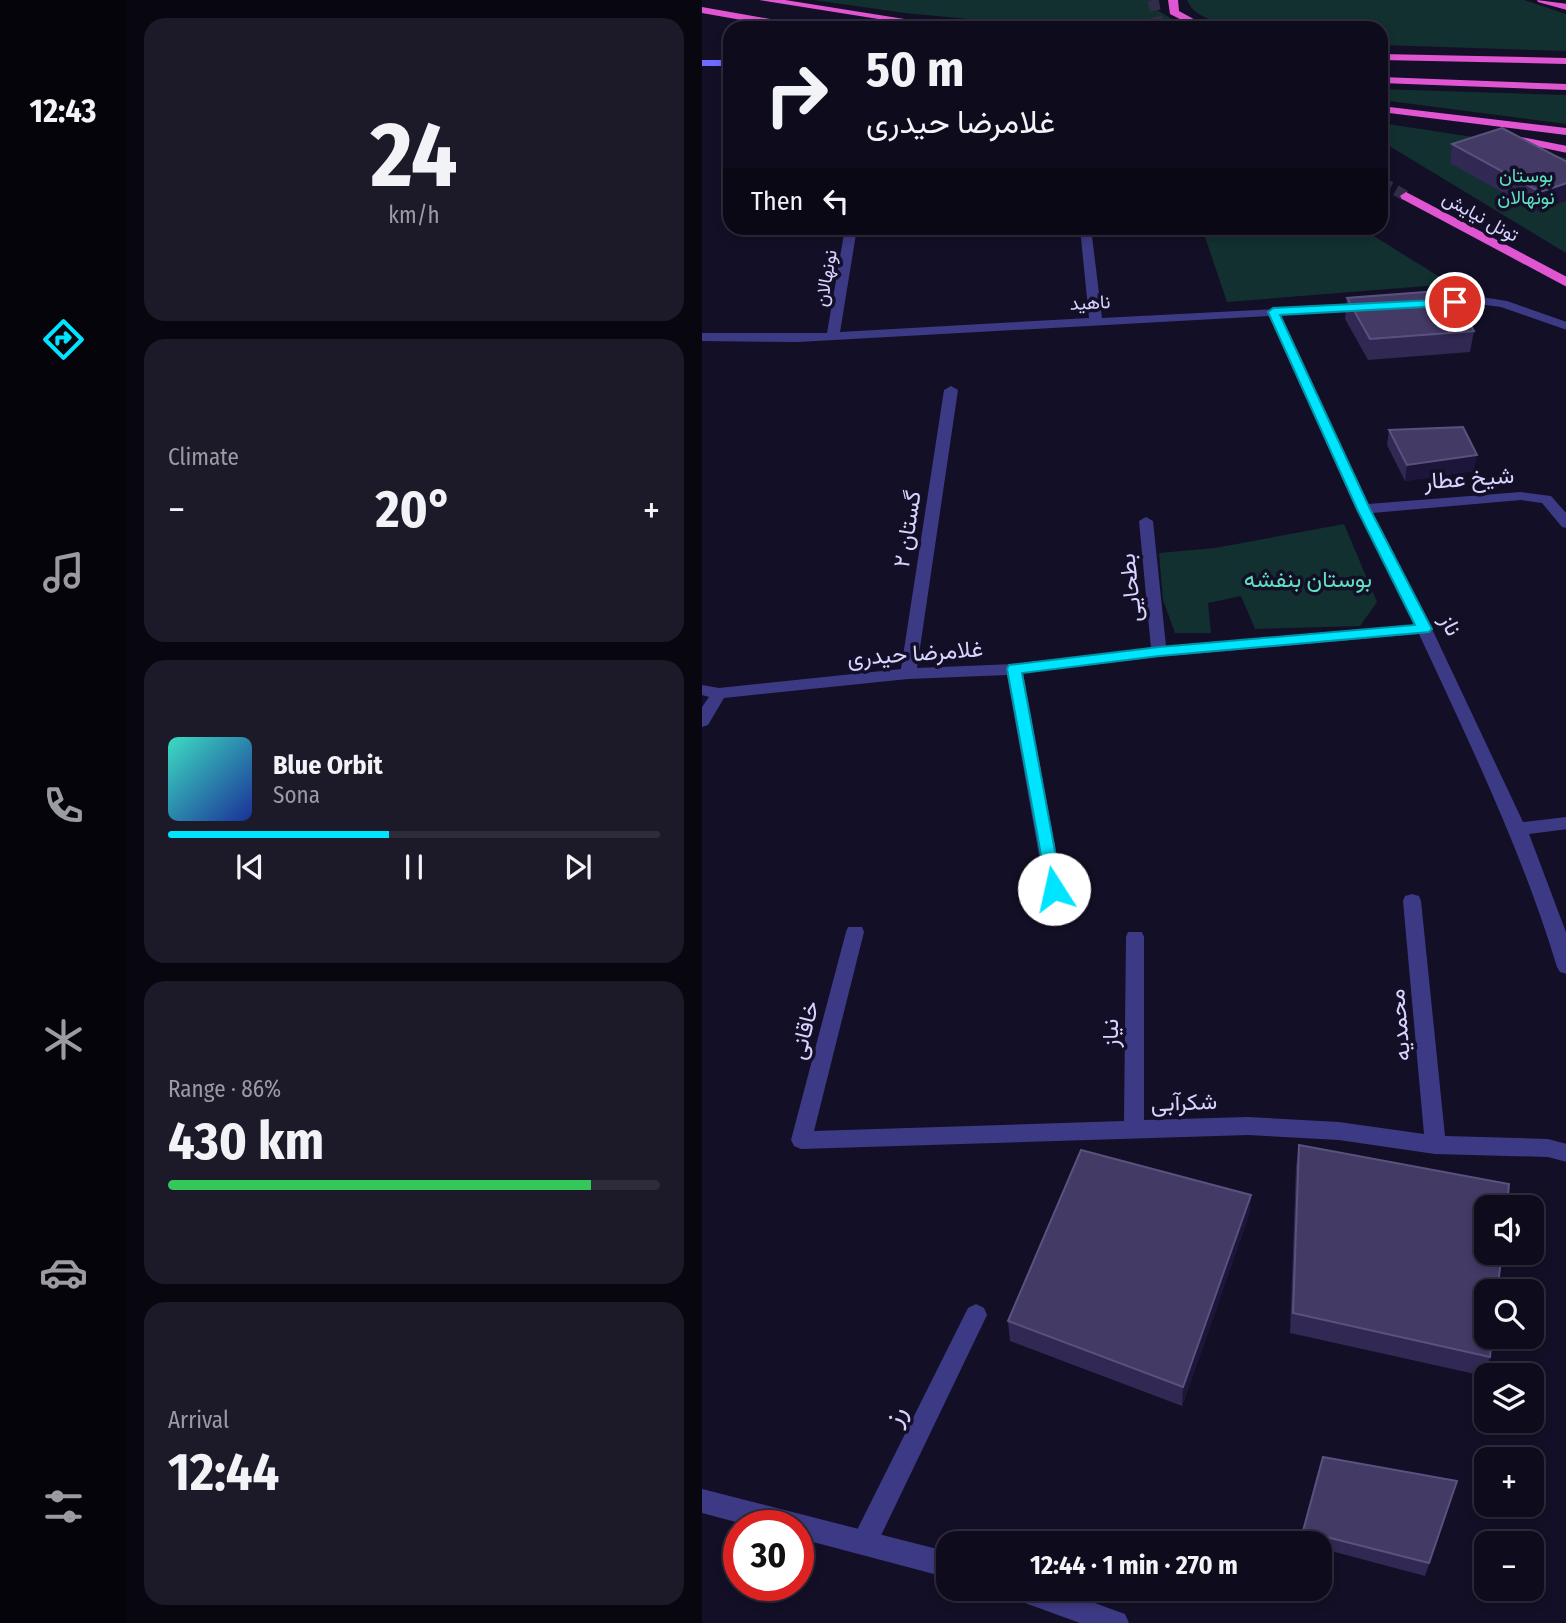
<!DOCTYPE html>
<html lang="en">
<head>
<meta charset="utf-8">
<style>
  :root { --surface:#0e0b1c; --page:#1c1929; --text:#f1f3f6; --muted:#9b9ba3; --line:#2e2b3b; --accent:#00e5ff }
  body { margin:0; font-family:"Fira Sans Condensed",Vazirmatn,sans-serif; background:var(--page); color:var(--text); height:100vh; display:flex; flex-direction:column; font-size:26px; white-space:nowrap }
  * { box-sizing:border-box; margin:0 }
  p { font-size:23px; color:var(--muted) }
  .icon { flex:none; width:38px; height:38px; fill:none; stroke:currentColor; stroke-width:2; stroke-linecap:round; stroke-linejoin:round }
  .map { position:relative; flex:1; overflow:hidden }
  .side { display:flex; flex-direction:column; gap:18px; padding:18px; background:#08060f; width:576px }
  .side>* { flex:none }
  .banner { position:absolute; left:21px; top:21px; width:665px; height:214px; border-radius:21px; box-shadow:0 4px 10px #0003,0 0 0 2px var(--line); background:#0e0b1c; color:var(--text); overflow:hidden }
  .controls { position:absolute; left:772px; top:1195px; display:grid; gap:14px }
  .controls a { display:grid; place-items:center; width:70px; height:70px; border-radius:14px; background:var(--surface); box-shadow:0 4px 10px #0003,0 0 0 2px var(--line); font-size:35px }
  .speed { position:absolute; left:21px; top:1510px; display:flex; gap:14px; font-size:35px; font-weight:700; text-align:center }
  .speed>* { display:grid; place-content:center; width:91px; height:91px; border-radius:50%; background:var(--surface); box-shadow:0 4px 10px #0003,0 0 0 2px var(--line); line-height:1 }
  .speed .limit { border:10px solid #d22; background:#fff; color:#111 }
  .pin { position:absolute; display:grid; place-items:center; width:60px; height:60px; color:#fff; margin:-30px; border:4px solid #fff; border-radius:50%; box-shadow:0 2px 7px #0007 }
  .me { position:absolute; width:77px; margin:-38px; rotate:350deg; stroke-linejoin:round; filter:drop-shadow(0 0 5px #0008) }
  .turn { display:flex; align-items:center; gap:24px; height:147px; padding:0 28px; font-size:32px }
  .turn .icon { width:91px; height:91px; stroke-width:2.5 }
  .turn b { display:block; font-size:49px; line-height:60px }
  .then { display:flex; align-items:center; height:66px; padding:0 28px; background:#0003; gap:14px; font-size:26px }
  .big { font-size:52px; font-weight:700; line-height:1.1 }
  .side .widget { flex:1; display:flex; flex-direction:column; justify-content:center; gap:10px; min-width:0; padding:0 24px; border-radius:21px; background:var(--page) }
  .side .dial { align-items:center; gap:0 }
  .dial b { font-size:91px; line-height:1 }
  .song { display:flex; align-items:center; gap:21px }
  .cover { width:84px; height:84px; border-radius:10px; background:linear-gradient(135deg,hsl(170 70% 55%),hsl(230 70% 35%)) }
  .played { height:7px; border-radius:4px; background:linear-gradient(90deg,var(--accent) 45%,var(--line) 45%) }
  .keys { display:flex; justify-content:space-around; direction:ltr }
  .heat { display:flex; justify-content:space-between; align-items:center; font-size:38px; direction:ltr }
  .charge { height:10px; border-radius:5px; background:linear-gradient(90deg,#34c759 86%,var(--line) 0) }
  .trip { position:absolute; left:234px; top:1531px; width:396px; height:70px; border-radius:21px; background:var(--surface); box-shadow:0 4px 10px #0003,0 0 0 2px var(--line); font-weight:700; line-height:70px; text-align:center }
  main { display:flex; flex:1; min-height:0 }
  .tab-bar { display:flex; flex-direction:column; width:126px; justify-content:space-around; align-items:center; background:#06040b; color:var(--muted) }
  .tab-bar .icon { width:49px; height:49px }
  .tab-bar .active { color:var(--accent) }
  .tab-bar b { font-size:32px; color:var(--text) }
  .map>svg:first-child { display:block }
  .green { fill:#12302f }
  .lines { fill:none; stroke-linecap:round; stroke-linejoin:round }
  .trunk-tunnel { stroke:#312d47; stroke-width:11; stroke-dasharray:11 6; stroke-linecap:butt }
  .service { fill:#3d3a85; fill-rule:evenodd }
  .minor { fill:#3d3a85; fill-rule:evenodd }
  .tertiary { fill:#3d3a85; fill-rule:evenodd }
  .secondary { fill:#6f6bff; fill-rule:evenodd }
  .trunk { fill:#e055d1; fill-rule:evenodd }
  .wall { fill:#312854 }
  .shaded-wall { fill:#1d163a }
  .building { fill:#433a66; stroke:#5a527e; stroke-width:2 }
  .route { fill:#00e5ff; stroke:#0095a6; stroke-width:2 }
  .labels { text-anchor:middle; stroke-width:7; stroke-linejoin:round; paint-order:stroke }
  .far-park-label { font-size:19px; fill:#5fe0c0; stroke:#130f26 }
  .far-street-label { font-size:19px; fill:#d9d4ff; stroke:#130f26 }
  .street-label { font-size:23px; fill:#d9d4ff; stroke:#130f26 }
  .park-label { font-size:23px; fill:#5fe0c0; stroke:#130f26 }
  .near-street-label { font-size:28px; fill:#d9d4ff; stroke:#130f26 }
</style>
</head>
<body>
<main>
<nav class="tab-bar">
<b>12:43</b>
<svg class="icon active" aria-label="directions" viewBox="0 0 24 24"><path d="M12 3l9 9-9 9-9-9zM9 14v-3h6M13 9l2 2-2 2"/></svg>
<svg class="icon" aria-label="music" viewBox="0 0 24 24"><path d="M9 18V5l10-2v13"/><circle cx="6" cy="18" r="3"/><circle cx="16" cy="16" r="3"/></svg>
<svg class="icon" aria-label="phone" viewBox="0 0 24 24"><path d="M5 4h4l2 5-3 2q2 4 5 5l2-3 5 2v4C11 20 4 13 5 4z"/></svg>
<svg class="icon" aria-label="climate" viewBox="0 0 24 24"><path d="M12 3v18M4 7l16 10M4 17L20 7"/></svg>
<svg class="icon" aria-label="car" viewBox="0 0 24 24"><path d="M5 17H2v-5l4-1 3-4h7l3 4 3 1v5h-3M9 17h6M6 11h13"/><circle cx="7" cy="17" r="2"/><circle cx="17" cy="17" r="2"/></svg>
<svg class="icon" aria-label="filters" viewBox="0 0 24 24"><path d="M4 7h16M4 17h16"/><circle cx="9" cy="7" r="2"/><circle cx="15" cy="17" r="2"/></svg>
</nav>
<section class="side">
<div class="widget dial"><b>24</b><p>km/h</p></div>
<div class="widget"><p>Climate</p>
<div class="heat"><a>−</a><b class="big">20°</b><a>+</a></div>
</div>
<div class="widget">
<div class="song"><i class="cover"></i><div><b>Blue Orbit</b><p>Sona</p></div></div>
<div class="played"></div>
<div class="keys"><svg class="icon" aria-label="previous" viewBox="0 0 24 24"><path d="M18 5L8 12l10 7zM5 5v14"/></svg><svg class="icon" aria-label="pause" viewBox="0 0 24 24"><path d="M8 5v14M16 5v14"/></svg><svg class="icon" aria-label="next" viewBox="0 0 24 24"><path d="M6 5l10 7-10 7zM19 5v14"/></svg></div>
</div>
<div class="widget"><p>Range · 86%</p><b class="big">430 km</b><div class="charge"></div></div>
<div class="widget"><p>Arrival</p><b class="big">12:44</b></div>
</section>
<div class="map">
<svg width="865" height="1623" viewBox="0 0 865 1623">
  <rect width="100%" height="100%" fill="#130f26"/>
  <path class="green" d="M112 0H454L455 10 485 28H359L203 13Z
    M485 0H822L864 14V51L679 45V28C640 28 499 42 485 0Z
    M679 89 864 95V124L679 100Z
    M679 123 804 142 864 158V253L679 141Z
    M500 228H659L749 284 525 302Z
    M642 524 675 602 658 626 553 629 539 596 506 603 509 633H473L461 600 457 553 513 548Z"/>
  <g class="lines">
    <path class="trunk-tunnel" d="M451 0 457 28
      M679 182 704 196"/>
    <path class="service" d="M779 297 805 301 865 322V330L799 307 775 304 773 301Z"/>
    <path class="minor" d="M143 228H155L138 332 387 318 378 228H389L400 318 671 304V310L667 311 579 315 666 504 819 492 849 496 865 514V528L860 527 840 503 819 500 670 513 730 629 821 822 865 817V829L827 834 865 935V974L858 972 855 967C820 851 768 744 717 634L457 657 321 673 361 889 358 894H346L343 889 305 675 206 679 22 698 6 725 0 727V707L7 697 0 695V685L17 688 199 669 242 390 249 386 256 390 215 668 312 664 449 648 437 521 444 517 451 521 464 646 712 625 654 509 567 316 96 342 0 341V333H125Z
      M779 297 785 301 783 304 733 307 727 303 733 299Z
      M710 894 717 896 719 901 743 1136 846 1139 865 1144V1162L846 1157 733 1154 637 1140 546 1135 99 1149 92 1146 89 1140 144 932 146 927H160L162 932 112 1131 422 1121 424 937 426 932H440L442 937V1120L546 1117 637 1122 722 1134 701 901 703 896Z
      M274 1304 282 1308 285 1315 172 1550 163 1554 154 1550 150 1541 154 1532 266 1308Z"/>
    <path class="tertiary" d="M0 1489 247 1552V1578L96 1538V1526H49L0 1513Z
      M305 1589H354L423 1614 427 1623H378L309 1598Z"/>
    <path class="secondary" d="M0 60H28V66H0Z"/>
    <path class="trunk" d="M57 0H83L259 28H233Z
      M466 0H476L477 11 508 28H495L468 14Z
      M835 0 865 4V10L836 2Z
      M0 7 102 25 107 28H84L0 13Z
      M679 54 865 58V64L679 60Z
      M679 77 865 84V90L679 83Z
      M679 106 865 128V135L679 112Z
      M799 133 865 146V153L795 138 793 136Z
      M704 192 865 277V287L700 199 698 196Z"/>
  </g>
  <path class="wall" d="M750 144 865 162V201L834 211 748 163Z
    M645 298 772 331 768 352 666 360 643 319Z
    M687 430 772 471 703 481 685 445Z
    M597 1145 788 1357 782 1376 588 1333 594 1166Z
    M549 1195 547 1215 480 1406 308 1341 306 1321Z
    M755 1481 723 1576 618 1548V1544L598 1543 601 1531Z"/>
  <path class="shaded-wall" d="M865 183V201L834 211 838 192Z
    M775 455 772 471 703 481 705 465Z
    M549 1195 547 1215 480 1406 481 1387Z"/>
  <path class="building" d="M800 128 865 162V183L838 192 750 144Z
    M749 290 772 331 668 339 645 298Z
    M761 427 775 455 705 465 687 430Z
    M597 1145 807 1184 805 1208H784V1253H800L795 1292H784V1337H790L788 1357 591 1313Z
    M379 1150 549 1195 481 1387 306 1321Z
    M621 1457 755 1481 727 1563 601 1531Z"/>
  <path class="route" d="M753 299 757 300V305L578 315 668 509 730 629 727 632 457 656 320 673 360 889 352 895 346 893 305 669 307 665 457 647 713 625 655 509 566 312 571 308Z"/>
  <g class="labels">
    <g class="far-park-label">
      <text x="824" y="182">بوستان<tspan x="824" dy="22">نونهالان</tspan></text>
    </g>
    <g class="far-street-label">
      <text transform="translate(779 216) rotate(29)" y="7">تونل نیایش</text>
      <text transform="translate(123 278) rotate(-80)" y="7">نونهالان</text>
      <text transform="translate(388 302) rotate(-3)" y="7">ناهید</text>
    </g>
    <g class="street-label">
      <text transform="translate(767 478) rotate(-4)" y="8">شیخ عطار</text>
      <text transform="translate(205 529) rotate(-81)" y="8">گستان ۲</text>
      <text transform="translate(428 588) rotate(-96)" y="8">بطحایی</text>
      <text transform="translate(749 625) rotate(64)" y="8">ناز</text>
      <text transform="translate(213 653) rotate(-4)" y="8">غلامرضا حیدری</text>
      <text transform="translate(697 1025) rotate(-95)" y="8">محمدیه</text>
      <text transform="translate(102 1030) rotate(-76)" y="8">خاقانی</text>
      <text transform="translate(408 1033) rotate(-90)" y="8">نیاز</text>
      <text transform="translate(482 1102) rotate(-2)" y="8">شکرآبی</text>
    </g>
    <g class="park-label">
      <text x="606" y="587">بوستان بنفشه</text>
    </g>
    <g class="near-street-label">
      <text transform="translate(192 1415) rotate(-64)" y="10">رز</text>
    </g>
  </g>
</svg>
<div class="controls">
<a><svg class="icon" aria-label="sound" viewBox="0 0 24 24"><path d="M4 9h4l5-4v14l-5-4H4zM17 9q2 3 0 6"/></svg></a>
<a><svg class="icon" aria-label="search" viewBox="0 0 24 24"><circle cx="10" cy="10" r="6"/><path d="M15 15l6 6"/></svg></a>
<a><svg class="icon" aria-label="layers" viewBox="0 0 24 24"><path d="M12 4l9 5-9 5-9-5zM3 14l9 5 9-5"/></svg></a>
<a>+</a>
<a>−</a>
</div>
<div class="speed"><div class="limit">30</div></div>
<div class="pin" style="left:753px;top:302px;background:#d93025"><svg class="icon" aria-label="arrive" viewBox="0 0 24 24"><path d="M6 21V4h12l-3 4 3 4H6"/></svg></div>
<svg class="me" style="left:352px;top:889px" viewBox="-20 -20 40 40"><circle r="19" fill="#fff"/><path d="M0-13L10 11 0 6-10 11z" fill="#00e5ff"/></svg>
<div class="trip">12:44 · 1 min · 270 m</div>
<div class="banner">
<div class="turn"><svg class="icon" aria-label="right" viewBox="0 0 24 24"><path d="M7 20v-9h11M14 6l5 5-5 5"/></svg><div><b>50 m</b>غلامرضا حیدری</div></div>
<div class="then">Then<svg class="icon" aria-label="left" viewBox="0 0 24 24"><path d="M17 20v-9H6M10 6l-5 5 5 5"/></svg></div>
</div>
</div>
</main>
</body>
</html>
